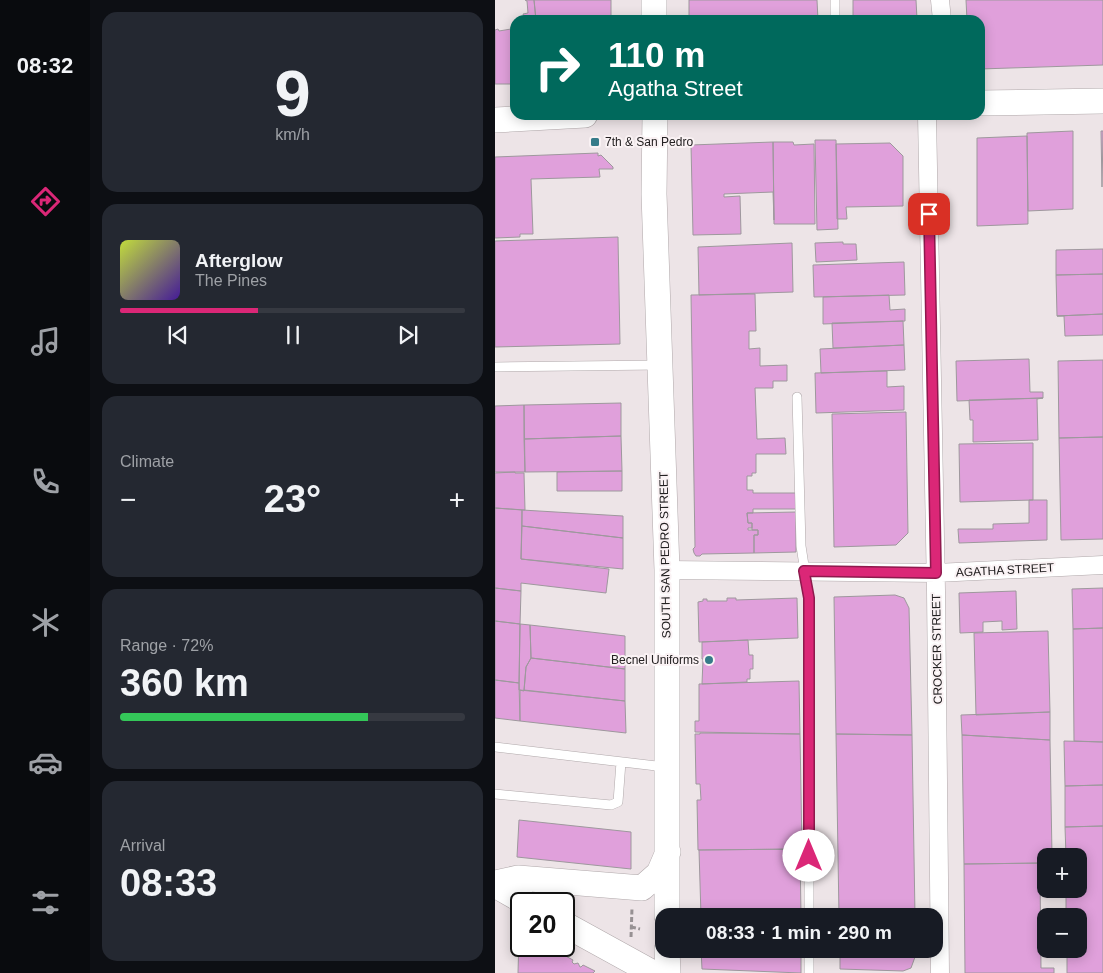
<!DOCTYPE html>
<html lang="en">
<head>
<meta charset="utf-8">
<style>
  :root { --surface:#171b24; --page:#242831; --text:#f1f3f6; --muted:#9ea1a6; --line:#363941; --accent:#db2777 }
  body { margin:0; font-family:Arial,sans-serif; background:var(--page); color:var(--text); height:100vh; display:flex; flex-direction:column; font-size:19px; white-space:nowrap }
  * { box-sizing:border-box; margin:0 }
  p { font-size:16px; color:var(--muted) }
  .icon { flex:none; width:28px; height:28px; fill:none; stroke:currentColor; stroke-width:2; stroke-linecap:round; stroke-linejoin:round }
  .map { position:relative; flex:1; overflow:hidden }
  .panel { display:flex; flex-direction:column; gap:12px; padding:12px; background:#0d0f14; width:405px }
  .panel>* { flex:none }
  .hud { position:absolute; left:15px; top:15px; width:475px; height:105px; border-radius:15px; box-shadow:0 2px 12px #0003; background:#00695c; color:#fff; overflow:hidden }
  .buttons { position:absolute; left:542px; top:848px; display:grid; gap:10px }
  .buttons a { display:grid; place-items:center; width:50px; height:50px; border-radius:10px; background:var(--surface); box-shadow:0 2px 12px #0003; font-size:25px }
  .speed { position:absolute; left:15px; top:892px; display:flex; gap:10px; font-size:25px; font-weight:700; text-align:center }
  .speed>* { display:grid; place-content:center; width:65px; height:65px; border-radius:50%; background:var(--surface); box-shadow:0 2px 12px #0003; line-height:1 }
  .speed .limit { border:2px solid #111; border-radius:8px; background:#fff; color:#111 }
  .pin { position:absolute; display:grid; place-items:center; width:42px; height:42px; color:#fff; margin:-21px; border-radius:10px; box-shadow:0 2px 8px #0006 }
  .me { position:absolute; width:55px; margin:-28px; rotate:0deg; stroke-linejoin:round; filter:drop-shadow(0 0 4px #0008) }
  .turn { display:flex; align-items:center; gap:18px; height:105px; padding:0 15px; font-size:22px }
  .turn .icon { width:65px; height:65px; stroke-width:2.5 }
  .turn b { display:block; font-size:35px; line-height:42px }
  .big { font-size:38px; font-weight:600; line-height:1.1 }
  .panel .card { flex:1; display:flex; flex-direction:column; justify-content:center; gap:8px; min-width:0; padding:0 18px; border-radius:15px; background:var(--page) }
  .panel .dial { align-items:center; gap:0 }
  .dial b { font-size:65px; line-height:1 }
  .song { display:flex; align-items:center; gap:15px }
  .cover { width:60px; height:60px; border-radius:8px; background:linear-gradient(135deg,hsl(70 70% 55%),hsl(260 70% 35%)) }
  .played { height:5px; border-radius:2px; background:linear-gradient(90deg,var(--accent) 40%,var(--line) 40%) }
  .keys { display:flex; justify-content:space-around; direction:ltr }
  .heat { display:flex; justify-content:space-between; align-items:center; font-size:28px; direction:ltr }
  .charge { height:8px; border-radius:4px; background:linear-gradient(90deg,#34c759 72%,var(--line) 0) }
  .trip { position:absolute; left:160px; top:908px; width:288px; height:50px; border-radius:15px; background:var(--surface); box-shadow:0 2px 12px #0003; font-weight:600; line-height:50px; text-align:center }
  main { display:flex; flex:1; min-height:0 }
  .tab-bar { display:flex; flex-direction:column; width:90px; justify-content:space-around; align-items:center; background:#090b0e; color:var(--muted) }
  .tab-bar .icon { width:35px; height:35px }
  .tab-bar .on { color:var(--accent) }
  .tab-bar b { font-size:22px; color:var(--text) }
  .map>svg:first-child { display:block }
  .building { fill:#e0a0db; stroke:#9e989d }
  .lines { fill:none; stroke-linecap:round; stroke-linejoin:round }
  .lane-casing { stroke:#b0a8aa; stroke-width:10 }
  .street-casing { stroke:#b0a8aa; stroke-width:19 }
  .secondary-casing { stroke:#b0a8aa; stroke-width:26 }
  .path { stroke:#979193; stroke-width:3; stroke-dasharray:5 2.5; stroke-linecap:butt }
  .lane { stroke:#fff; stroke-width:9 }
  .street { stroke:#fff; stroke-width:18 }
  .secondary { stroke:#fff; stroke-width:25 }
  .route-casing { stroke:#8e194d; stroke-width:12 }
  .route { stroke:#db2777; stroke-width:9 }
  .poi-dot { fill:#367b89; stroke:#faf2f4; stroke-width:2 }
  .labels { text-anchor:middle; stroke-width:4; stroke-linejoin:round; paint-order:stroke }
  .poi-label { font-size:12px; fill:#232021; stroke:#faf2f4; text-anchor:start }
  .street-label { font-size:12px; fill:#232021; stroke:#faf2f4 }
</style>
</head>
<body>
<main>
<nav class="tab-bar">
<b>08:32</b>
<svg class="icon on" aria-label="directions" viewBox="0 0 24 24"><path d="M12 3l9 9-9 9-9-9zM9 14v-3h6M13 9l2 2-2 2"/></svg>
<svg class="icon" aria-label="music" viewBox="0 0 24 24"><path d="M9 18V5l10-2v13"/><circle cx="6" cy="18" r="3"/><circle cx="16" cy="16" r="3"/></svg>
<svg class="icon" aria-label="phone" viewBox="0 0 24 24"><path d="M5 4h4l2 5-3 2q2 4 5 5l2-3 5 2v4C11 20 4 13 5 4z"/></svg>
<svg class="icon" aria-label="climate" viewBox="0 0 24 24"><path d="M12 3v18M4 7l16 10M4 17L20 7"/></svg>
<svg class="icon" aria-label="car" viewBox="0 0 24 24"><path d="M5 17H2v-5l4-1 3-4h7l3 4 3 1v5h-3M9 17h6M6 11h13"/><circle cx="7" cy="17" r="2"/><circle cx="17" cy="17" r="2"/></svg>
<svg class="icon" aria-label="filters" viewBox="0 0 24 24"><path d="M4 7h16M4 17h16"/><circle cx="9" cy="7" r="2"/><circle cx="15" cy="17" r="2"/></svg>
</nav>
<section class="panel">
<div class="card dial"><b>9</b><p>km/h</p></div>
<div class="card">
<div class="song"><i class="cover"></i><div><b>Afterglow</b><p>The Pines</p></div></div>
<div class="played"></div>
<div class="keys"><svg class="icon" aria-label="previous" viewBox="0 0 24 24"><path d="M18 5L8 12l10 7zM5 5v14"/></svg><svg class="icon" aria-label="pause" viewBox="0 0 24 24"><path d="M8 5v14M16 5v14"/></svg><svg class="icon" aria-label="next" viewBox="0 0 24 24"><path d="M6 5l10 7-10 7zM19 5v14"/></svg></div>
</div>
<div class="card"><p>Climate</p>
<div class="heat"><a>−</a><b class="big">23°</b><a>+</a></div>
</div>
<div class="card"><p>Range · 72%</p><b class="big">360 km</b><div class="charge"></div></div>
<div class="card"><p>Arrival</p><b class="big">08:33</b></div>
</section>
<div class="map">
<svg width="608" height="973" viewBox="0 0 608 973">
  <rect width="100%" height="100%" fill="#ede4e7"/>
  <path class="building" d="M30 0H39L41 20H30L28 14 33 13 32 1Z
    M39 0H116V20H41Z
    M194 0H322L323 20H194Z
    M358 0H421L422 19 358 20Z
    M471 0H608V65L485 69V20H472Z
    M16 27H20V84H0V30L3 29 4 31 16 29Z
    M578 131V209L533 211 532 133Z
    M606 131H608L607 187Z
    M532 136 533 224 482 226V138Z
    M320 140H341L343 229 322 230Z
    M278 142 279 220 278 192 229 194V197L245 196 246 234 198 235 196 145Z
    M278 142H298L299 145 319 144 320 224H279Z
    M395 143 408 156V206L351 207 352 219H342L341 144Z
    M103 153V156L106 155 118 167V169H104L105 177 36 179 38 234H25V237L0 238V157Z
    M123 237 125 344 0 347V241Z
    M348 242V244H361L362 260 321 262 320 243Z
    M297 243 298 292 204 295 203 247Z
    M608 249V274L561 275V250Z
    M409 262 410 295 319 297 318 265Z
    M608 274V314L562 316 561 275Z
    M260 294 261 331H254V349L265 348V366L292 365V381H278V388H260L262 439 290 438 291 454H261V473H257V476H252V490H258V493H301V509H258V513H252L253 523H257V528H253V530H263V535H259V553L207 554 205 556H201L199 553 198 549 200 547 196 295Z
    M394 295 395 310 410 309V321L328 324V297Z
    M608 314V335L570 336 569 316H562Z
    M408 321 409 345 338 348 337 323Z
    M409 345 410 370 326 373 325 349Z
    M534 359 535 392H548V398L462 401 461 361Z
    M608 360V437L564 438 563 361Z
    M392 371V387L409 386V410L321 413 320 373Z
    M548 398 542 399 543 440 478 442V420H475L474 400Z
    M126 403V436L29 439V405Z
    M29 405 30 472H0V406Z
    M411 412 413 533 401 545 339 547 337 414Z
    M126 436 127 471 30 472 29 439Z
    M608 437V539L566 540 564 438Z
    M538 443V500L465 502 464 444Z
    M127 471V491H62V472Z
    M20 472V473H29L30 510 0 508V473Z
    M534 500H552V540L464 543 463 529H498V524L534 523Z
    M0 508 27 510 26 559 114 569 111 593 26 583V591L0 588Z
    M27 510 128 516V538L27 526Z
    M301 512V552L259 553V535H263V530H257V523H253L252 513Z
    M27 526 128 538V569L26 559Z
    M0 588 26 591 25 624 0 621Z
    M608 588V628L578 629 577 589Z
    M521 591 522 629 507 630V621L488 622V632L465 633 464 593Z
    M400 595 409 598 414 608 417 735 341 734 339 597Z
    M232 598H241V600L302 598 303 638 204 642 203 602 208 601V599H212V601H232Z
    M0 621 25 624 24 683 0 680Z
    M25 624 35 625 36 658 31 667 29 691 24 690Z
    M35 625 130 636V669L36 658Z
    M608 628V742L579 741 578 629Z
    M553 631 555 712 481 715 479 633Z
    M253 640 254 655H258V669H255V679H252V682L207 684 208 659H207V642Z
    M36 658 130 669V701L29 690 31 667Z
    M0 680 24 683 25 721 0 718Z
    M304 681 305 734 200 732V721H204V684Z
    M25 690 130 701 131 733 25 721Z
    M555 712V740L467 735 466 715Z
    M205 733 305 734 307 849 203 850 202 800H206L205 784H201L200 734H205Z
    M341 734 417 735 420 916H344Z
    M467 735 555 740 557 856H551V863L469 864Z
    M569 741 608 742V785L570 786Z
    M608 785V826L570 827V786Z
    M24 820 136 832V869L22 857Z
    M608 826V973H572V949H584V916H571V889H584V856H571L570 827Z
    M307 849 305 850 306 916H206L204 850Z
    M549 863V874H545L546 968H559V973H470L469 864Z
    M26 933V946H48L49 948 53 946 64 952 62 955 65 953 78 960 77 962 79 964 83 963 85 967H86L88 965 100 971 98 973H23L24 935 25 936Z
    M206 949H306V973L207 969Z
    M345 949H420V957L416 968 408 971 345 969Z"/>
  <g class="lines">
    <defs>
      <path id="lane" d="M340 20V0
        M0 367 164 365
        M302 397 306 546 314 598V916
        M0 747 170 767
        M0 794 116 805 123 802 126 762
        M314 973V949"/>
      <path id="street" d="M445 0 447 20
        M432 115 441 591 445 973
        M172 570 441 573 608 565"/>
      <path id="secondary" d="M159 0V20
        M485 103 608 101
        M160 115 159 194 172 570V916
        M0 120 90 115
        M0 883 23 878 147 888 164 873 173 852
        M0 885 33 904
        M69 924 158 973
        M172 949 173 973"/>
    </defs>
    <use href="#lane" class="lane-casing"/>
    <use href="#street" class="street-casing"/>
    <use href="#secondary" class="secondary-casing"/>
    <path class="path" d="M136 927 145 929
      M136 937 137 908"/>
    <use href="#lane" class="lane"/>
    <use href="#street" class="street"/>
    <use href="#secondary" class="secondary"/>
  </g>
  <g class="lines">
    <defs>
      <path id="route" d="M314 856V598L309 571 441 573 434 214"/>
    </defs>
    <use href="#route" class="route-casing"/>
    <use href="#route" class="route"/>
  </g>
  <g class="poi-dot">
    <rect x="95" y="137" width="10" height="10" rx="2.5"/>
    <circle cx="214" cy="660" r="5"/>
  </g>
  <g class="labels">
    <g class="poi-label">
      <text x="110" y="146">7th &amp; San Pedro</text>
      <text x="204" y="664" text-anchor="end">Becnel Uniforms</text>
    </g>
    <g class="street-label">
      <text transform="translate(170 555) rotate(-91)" y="4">SOUTH SAN PEDRO STREET</text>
      <text transform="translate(510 570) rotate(-3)" y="4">AGATHA STREET</text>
      <text transform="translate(442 649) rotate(-91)" y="4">CROCKER STREET</text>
    </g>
  </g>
</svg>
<div class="buttons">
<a>+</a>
<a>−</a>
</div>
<div class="speed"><div class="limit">20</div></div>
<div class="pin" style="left:434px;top:214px;background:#d93025"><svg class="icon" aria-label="arrive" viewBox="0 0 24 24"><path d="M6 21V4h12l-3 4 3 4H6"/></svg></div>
<svg class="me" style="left:314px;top:856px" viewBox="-20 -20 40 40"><circle r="19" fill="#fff"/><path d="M0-13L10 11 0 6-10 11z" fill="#db2777"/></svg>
<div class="trip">08:33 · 1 min · 290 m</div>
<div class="hud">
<div class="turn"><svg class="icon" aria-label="right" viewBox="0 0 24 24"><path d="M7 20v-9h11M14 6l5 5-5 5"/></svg><div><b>110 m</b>Agatha Street</div></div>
</div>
</div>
</main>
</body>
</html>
